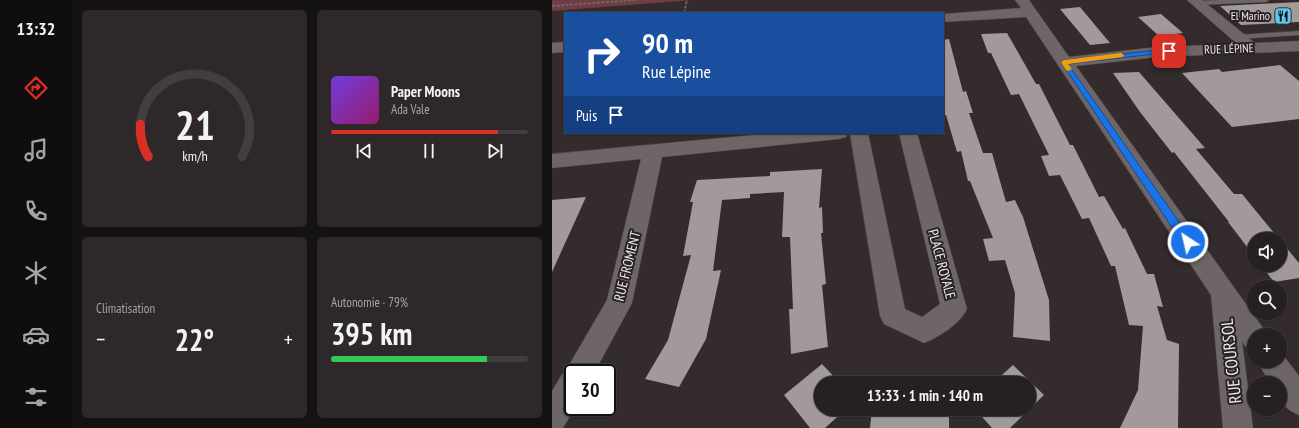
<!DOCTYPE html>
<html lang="fr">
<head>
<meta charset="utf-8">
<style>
  :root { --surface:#262021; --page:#2e282a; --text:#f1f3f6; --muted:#a4a3a5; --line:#423e3f; --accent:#d93025 }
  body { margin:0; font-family:"PT Sans Narrow",sans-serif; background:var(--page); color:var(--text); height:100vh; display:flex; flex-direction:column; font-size:15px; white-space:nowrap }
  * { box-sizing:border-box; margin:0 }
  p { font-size:13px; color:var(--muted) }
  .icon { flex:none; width:22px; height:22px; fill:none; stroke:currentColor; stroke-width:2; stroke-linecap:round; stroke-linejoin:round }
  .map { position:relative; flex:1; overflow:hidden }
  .side { display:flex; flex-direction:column; gap:10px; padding:10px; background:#151212; width:480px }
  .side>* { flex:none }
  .guide { position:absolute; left:12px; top:12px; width:380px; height:122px; border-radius:0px; box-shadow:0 1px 3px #0004,0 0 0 1px var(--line); background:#1a4fa0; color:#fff; overflow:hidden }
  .fabs { position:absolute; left:695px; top:232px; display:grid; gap:8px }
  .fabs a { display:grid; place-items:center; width:40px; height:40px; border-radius:50%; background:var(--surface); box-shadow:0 1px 3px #0004,0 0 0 1px var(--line); font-size:20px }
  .speed { position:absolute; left:12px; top:364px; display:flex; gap:8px; font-size:20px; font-weight:700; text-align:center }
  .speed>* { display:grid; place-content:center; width:52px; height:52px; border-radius:50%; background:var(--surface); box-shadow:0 1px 3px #0004,0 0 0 1px var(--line); line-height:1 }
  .speed .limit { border:2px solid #111; border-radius:6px; background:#fff; color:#111 }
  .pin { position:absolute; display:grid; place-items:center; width:34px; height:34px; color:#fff; margin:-17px; border-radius:8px; box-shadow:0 2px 6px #0006 }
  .me { position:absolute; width:44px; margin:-22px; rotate:325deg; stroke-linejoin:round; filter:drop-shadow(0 0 3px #0008) }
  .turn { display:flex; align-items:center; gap:14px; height:84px; padding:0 12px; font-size:18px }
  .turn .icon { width:52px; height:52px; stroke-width:2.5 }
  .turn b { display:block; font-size:28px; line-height:34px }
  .then { display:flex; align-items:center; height:38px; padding:0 12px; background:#0003; gap:8px; font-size:15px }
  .big { font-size:30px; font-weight:700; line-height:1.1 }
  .side .widget { flex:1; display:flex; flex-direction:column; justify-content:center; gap:6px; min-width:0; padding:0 14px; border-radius:6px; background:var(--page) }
  .side .dial { align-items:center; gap:0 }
  .dial svg { height:104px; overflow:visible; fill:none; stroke:var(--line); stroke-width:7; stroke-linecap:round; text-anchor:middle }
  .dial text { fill:var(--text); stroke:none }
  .song { display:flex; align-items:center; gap:12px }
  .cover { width:48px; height:48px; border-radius:6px; background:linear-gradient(135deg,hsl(260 70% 55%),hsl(320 70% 35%)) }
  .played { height:4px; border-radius:2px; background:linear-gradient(90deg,var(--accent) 85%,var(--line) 85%) }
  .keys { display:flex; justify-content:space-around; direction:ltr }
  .heat { display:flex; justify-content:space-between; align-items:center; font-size:22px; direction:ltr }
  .charge { height:6px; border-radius:3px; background:linear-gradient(90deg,#34c759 79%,var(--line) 0) }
  .side .tiles { flex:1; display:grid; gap:10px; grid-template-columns:repeat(2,1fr) }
  .trip { position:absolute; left:262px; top:376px; width:222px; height:40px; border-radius:20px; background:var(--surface); box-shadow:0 1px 3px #0004,0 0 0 1px var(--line); font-weight:700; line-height:40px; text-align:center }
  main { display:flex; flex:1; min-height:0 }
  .tabs { display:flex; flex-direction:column; width:72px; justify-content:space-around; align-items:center; background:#0f0d0d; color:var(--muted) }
  .tabs .icon { width:28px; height:28px }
  .tabs .current { color:var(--accent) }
  .tabs b { font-size:18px; color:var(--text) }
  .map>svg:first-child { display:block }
  .green { fill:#713d45 }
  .building { fill:#a2999a }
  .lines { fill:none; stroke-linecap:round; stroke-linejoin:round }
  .service-casing { stroke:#4d4748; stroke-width:1 }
  .minor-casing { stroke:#4d4748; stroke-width:1 }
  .path { stroke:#6e6767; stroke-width:2; stroke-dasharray:3 1.5; stroke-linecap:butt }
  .service { fill:#6e6566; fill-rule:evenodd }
  .minor { fill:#6e6566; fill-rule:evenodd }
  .route { fill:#1a73e8; stroke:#114b97 }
  .slow { fill:#f59e0b }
  .labels { text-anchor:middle; stroke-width:4; stroke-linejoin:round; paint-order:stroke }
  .far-poi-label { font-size:12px; fill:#eee9e9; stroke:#292222; text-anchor:end }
  .far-street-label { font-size:12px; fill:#eee9e9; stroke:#292222 }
  .street-label { font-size:14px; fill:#eee9e9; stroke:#292222 }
  .near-street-label { font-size:17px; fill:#eee9e9; stroke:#292222 }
</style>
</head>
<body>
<main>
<nav class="tabs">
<b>13:32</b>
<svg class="icon current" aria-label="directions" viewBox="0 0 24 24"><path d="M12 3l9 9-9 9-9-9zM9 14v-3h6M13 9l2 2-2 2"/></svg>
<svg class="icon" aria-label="music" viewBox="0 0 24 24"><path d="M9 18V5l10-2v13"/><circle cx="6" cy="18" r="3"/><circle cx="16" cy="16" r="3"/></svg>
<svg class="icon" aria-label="phone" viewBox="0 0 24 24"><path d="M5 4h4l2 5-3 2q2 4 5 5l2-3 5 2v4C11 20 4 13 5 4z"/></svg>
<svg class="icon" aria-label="climate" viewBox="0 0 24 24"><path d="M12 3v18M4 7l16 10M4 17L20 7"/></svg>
<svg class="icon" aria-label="car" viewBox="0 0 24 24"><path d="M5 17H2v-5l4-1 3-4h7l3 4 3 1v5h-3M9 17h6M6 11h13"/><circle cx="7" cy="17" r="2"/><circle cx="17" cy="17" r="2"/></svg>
<svg class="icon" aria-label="filters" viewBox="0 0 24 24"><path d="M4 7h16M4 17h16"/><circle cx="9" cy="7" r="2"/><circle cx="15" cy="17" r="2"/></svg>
</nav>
<section class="side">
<div class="tiles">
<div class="widget dial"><svg viewBox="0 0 100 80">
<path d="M14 69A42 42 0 1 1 86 69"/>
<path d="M14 69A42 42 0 0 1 8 44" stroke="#d93025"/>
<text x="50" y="56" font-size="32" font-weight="700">21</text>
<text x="50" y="72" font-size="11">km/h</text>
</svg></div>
<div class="widget">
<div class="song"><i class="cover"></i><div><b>Paper Moons</b><p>Ada Vale</p></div></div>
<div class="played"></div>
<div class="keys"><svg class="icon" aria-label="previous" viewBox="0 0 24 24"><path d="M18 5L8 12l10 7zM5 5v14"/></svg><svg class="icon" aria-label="pause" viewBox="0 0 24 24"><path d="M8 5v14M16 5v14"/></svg><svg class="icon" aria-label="next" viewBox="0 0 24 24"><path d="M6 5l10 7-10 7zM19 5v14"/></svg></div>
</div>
<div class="widget"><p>Climatisation</p>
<div class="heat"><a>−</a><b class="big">22°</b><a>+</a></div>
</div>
<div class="widget"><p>Autonomie · 79%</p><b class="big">395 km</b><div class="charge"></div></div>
</div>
</section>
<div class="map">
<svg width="747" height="428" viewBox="0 0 747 428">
  <rect width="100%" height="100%" fill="#332b2c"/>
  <path class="green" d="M0 0H141L0 11Z"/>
  <path class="building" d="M747 2V22L689 25 668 6Z
    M528 7 558 43 538 45 508 9Z
    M609 14 631 33 607 36 586 17Z
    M455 33 484 84H487L518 145H521L547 197 552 196 571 229 573 228 595 274H602L611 307 605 306 615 340 627 344 626 428H568L586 390 591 326 577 325 563 266H559L537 218 530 219 508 175 497 176 489 156 497 155 467 94 459 95 439 53H436L429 34Z
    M397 39 411 92 414 91 421 113H417L431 153H440L454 202 463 200 471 217 497 300 498 341 461 337 463 293 453 260 437 261 431 239 441 238 418 181H416L409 151 405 152 394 115 391 116V40Z
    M728 65 747 81V119L680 127 630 73 667 69 670 72Z
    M587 72 653 148 644 149 682 194H690L727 239H702V256L676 222H677L622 152 620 153 588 112 561 73Z
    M270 169 267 208 270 207 271 233H269L274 284 270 285 276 347 239 354 237 309H241L238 237H230L232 192 198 194V198L170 200 161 271 169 270 154 339 127 387 93 379 116 340 139 255 131 256 141 202H138L145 180 218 176V172Z
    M34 197 0 272V200Z
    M728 240 747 263V278L722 282 709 265H728Z
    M270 364 288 383H269V409H294L273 428H258L232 395Z
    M461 365 492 395 458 428H440L423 409H477V383H441Z
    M320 409H397V428H318Z"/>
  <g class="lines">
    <defs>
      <path id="service" d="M667 0H717L714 2 646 5 643 3 646 1Z
        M747 31V35L686 39 682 37 686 35Z"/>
      <path id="minor" d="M463 0H477L517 57 605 47 685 44 635 0H650L703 43 747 41V51L605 57 524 66 711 328 714 335H702V349L693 346 690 341 701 428H671L659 295 474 17 391 22V14L469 8Z
        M13 42V52L0 53V43Z
        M223 133H296L294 137 287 139 110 157 80 303 42 373H21V407H23L11 428H0V391L11 373 13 372 55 300 89 159 0 168V154Z
        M298 133H316L353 309 370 317 388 304 347 133H365L415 309C408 324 387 337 372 343L332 324 328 316Z
        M728 351 747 376V415C730 408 728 400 728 383H718L705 361H728Z"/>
    </defs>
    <use href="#service" class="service-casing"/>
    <use href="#minor" class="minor-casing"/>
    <path class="path" d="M0 6 83 0
      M132 13 135 0"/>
    <use href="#service" class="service"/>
    <use href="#minor" class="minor"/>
  </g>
  <path class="route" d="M617 49 620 51 619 52 516 64 639 239 641 242 639 245H632L509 62 512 60Z"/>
  <path class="slow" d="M569 53 572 55 571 57 516 64 520 69 516 71 514 70 509 62 512 60Z"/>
  <defs>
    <symbol id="restaurant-square" viewBox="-11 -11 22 22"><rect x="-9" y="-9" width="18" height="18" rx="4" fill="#5cc7e8" stroke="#292222"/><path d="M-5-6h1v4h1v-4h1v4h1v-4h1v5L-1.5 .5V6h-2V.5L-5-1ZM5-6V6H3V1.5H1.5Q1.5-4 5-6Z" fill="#111"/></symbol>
  </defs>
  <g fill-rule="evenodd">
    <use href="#restaurant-square" x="721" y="6" width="20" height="20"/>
  </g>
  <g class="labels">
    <g class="far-poi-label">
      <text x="718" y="20">El Marino</text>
    </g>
    <g class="far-street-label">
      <text transform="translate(677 49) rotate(-2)" y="4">RUE LÉPINE</text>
    </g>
    <g class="street-label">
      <text transform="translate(390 264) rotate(75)" y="5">PLACE ROYALE</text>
      <text transform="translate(75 266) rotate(-76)" y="5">RUE FROMENT</text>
    </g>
    <g class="near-street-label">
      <text transform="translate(679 361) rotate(-96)" y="6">RUE COURSOL</text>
    </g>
  </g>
</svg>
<div class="fabs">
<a><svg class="icon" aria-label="sound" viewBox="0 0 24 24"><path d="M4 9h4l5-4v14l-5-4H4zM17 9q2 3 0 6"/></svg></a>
<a><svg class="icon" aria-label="search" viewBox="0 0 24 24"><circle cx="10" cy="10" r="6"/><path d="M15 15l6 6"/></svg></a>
<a>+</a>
<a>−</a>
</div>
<div class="speed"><div class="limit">30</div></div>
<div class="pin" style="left:617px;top:51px;background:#d93025"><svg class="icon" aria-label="arrive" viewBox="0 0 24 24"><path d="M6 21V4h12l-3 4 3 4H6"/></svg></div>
<svg class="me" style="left:636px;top:242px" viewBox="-20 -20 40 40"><circle r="17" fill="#1a73e8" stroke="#fff" stroke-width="3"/><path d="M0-11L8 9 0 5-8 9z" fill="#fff"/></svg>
<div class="trip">13:33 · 1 min · 140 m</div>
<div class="guide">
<div class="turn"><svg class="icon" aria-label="right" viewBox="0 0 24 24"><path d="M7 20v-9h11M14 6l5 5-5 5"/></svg><div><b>90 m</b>Rue Lépine</div></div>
<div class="then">Puis<svg class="icon" aria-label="arrive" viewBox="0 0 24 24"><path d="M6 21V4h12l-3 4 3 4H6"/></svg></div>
</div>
</div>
</main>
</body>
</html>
